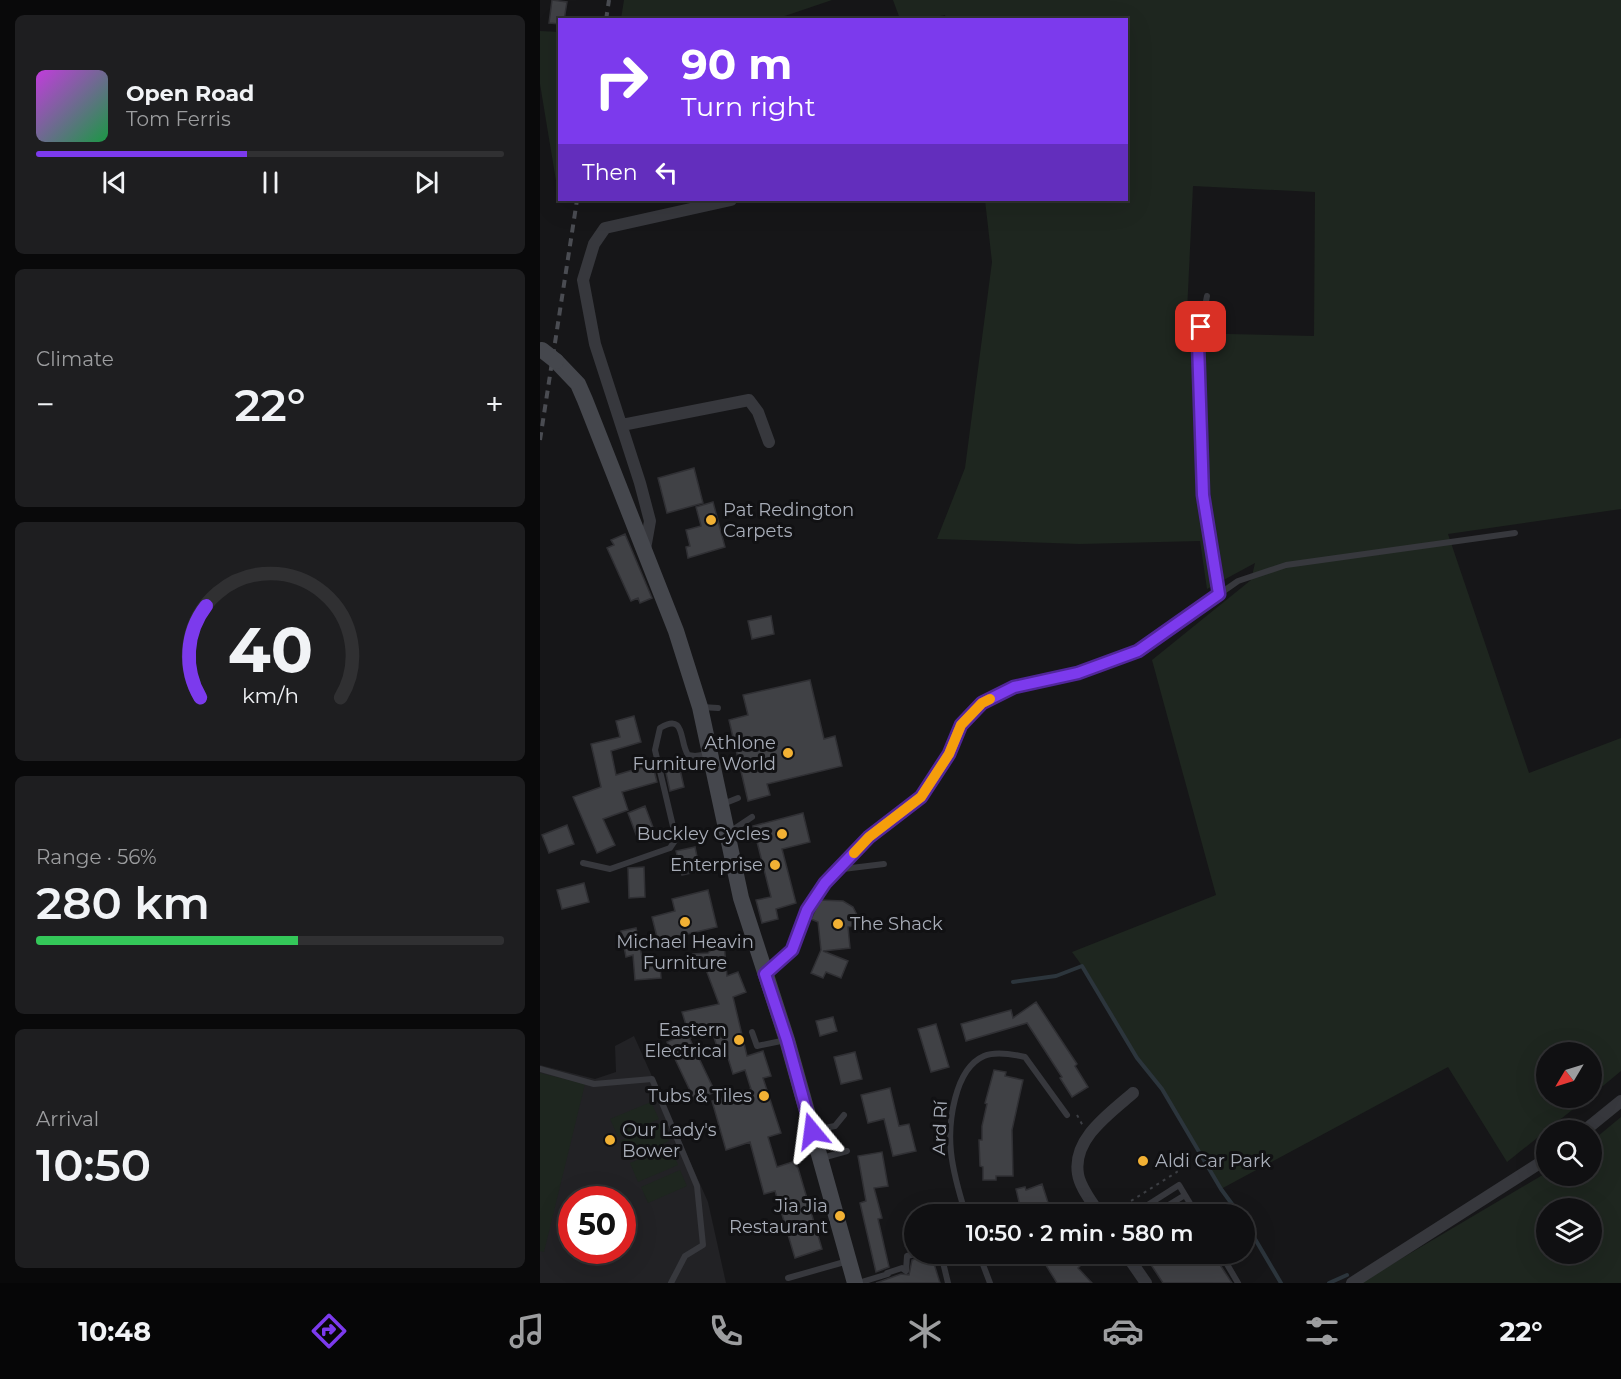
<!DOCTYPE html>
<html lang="en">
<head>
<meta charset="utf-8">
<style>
  :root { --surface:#101012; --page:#1e1e20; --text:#f1f3f6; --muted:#9c9d9f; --line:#303032; --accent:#7c3aed }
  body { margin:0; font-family:Montserrat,sans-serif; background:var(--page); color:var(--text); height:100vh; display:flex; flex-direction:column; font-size:22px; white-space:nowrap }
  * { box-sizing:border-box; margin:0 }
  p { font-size:20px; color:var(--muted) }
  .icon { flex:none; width:33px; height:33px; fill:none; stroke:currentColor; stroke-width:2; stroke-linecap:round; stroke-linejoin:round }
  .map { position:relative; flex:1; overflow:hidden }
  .details { display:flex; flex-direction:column; gap:15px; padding:15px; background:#09090a; width:540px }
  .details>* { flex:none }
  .hud { position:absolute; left:18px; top:18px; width:570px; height:183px; border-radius:0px; box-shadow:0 6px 24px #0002,0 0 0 2px var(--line); background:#7c3aed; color:#fff; overflow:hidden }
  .needle { width:39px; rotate:232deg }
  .fabs { position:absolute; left:996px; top:1042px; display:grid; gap:12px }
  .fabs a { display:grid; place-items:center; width:66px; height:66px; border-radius:50%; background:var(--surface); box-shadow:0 6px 24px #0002,0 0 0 2px var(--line); font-size:30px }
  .speed { position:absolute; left:18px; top:1186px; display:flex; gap:12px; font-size:30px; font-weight:700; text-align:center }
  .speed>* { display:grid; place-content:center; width:78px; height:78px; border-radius:50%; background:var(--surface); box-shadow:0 6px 24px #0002,0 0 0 2px var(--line); line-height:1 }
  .speed .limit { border:9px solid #d22; background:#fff; color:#111 }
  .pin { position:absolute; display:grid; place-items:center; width:51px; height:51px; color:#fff; margin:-26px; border-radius:12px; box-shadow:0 3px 9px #0006 }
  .me { position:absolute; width:66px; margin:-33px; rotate:344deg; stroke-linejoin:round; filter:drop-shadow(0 0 4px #0008) }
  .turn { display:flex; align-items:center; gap:21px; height:126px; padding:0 24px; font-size:27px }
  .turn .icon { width:78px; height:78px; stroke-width:2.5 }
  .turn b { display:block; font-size:42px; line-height:51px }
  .then { display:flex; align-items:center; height:57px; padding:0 24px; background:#0003; gap:12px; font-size:22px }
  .big { font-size:45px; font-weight:600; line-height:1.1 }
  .details .card { flex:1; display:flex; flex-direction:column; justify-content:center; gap:9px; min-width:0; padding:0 21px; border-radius:9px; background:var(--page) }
  .details .dial { align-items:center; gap:0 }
  .dial svg { height:156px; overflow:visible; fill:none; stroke:var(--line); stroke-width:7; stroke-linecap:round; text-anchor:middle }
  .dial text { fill:var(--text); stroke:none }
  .song { display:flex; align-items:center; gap:18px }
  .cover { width:72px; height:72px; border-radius:9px; background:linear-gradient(135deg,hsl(290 70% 55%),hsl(140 70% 35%)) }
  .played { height:6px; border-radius:3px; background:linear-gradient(90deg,var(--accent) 45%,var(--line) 45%) }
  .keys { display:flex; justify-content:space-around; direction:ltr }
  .heat { display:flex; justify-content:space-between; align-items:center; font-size:33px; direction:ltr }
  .charge { height:9px; border-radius:4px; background:linear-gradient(90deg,#34c759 56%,var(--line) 0) }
  .trip { position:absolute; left:364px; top:1204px; width:351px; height:60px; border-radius:30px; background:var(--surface); box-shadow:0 6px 24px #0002,0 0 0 2px var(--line); font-weight:600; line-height:60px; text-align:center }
  .tabs { display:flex; height:96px; justify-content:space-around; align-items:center; background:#060607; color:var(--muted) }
  .tabs .icon { width:42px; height:42px }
  .tabs .selected { color:var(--accent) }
  .tabs b { font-size:27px; color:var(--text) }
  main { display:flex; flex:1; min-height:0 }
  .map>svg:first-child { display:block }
  .built { fill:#222225; fill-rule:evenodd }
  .green { fill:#1e261f; fill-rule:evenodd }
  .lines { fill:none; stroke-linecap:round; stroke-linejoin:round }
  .stream { stroke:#2c353c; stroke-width:4 }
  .building { fill:#404145; stroke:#303034; stroke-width:1.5 }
  .path { stroke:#3d3f44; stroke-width:2; stroke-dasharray:3 4.5; stroke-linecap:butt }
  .lane { stroke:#37383d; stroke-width:6 }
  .street { stroke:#37383d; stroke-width:12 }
  .secondary { stroke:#45474d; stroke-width:16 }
  .rail { stroke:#4a4c52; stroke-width:4; stroke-dasharray:8 6; stroke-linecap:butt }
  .secondary-bridge { stroke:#45474d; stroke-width:16 }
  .route-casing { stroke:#51269a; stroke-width:15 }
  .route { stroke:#7c3aed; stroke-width:10 }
  .slow { stroke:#f59e0b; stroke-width:10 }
  .poi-dot { fill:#f2b134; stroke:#111113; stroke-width:2 }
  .labels { text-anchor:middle; stroke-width:6; stroke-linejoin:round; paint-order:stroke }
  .poi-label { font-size:18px; fill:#a8adb8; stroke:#111113; text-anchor:end }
  .street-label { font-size:18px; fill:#a8adb8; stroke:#111113 }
</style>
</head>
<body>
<main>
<section class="details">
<div class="card">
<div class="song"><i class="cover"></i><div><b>Open Road</b><p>Tom Ferris</p></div></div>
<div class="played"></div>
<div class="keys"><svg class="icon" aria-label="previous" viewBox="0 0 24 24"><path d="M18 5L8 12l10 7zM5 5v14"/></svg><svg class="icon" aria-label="pause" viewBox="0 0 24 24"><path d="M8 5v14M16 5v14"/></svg><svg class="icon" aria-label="next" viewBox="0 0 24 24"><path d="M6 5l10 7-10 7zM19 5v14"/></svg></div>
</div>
<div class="card"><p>Climate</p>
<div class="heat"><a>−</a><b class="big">22°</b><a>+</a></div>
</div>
<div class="card dial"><svg viewBox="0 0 100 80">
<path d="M14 69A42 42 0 1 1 86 69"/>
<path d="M14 69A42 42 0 0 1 17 22" stroke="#7c3aed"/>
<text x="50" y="56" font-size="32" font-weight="700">40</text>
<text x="50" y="72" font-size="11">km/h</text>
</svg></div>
<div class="card"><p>Range · 56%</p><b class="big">280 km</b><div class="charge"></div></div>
<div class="card"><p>Arrival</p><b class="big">10:50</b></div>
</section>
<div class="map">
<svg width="1081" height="1283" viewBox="0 0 1081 1283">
  <rect width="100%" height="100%" fill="#161618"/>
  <path class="built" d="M94 1036 168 1202 186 1283H0V1065L55 1079 76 1072 75 1046ZM32 1200H82V1251H32Z"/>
  <path class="green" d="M84 0H292L236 19H81Z
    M353 0H1081V509L908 534 989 773 1081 738V1071L1052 1095V1053H1006V1098H1047L967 1162 908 1067 681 1189 622 1089 597 1058 551 978 532 952 676 895 612 660 711 580 715 563 667 589 660 541 540 544 397 539 425 468 452 262 445 200H586V20H406L405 15 386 19H360ZM653 186 775 192 774 336 646 333Z
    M0 31 19 32V199L0 84Z
    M0 1073 45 1084 4 1252 0 1251Z
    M111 1102 119 1119 78 1137 70 1119Z
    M1081 1117V1283H820L1006 1173V1176H1052V1141ZM1006 1209H1052V1254H1006Z
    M121 1123 129 1141 89 1159 80 1141Z
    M130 1146 138 1165 98 1182 90 1163Z
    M140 1170 147 1186 108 1203 101 1187Z"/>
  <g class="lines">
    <path class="stream" d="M473 982 516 976 542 966 597 1058 622 1089 681 1189 700 1215
      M705 1222 741 1283
      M789 1283 807 1275"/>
  </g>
  <path class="building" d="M12 0 27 2 24 20H20V24L9 23Z
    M154 468 163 503 127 513 118 478Z
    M173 502 185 547 148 558 146 547 150 546 146 530 161 526 156 507Z
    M85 534 112 598 100 603 98 598 91 601 67 548 74 545 71 540Z
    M231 616 234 634 212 639 208 621Z
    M270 680 284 739 295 736 302 766 227 784 230 795 208 801 189 720 208 715 203 695Z
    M94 716 101 742 71 751 76 775 106 766 107 772 114 770 117 782 82 792 88 810 63 819 75 845 57 853 33 797 61 787 51 744 80 737 76 721Z
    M139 765 144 787 130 791 125 768Z
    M105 806 114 830 97 837 88 813Z
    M263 813 270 842 242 849 256 903 236 909 238 919 222 923 216 900 231 897 213 826Z
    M27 825 34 844 9 853 2 835Z
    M155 847 160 871 142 875 136 851Z
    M104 867 105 897 89 898 88 868Z
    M44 883 49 902 22 909 17 890Z
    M168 890 177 927 118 941 112 917 135 911 132 899Z
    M280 900 303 901 313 907 317 915 318 925 308 927 310 948 283 951 308 961 301 978 286 972 283 978 271 973 281 950 278 922 271 919Z
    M96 928 104 967 120 966 121 978 95 980 93 955 86 957 81 931Z
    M184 944 187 976 198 972 206 992 193 997 207 1056 223 1051 231 1076 223 1078 241 1133 228 1137 237 1167 252 1162 258 1168 282 1249 255 1258 235 1191 224 1194 210 1142 186 1150 172 1101 211 1089 205 1070 193 1074 185 1048 178 1050 172 1031 150 1038 142 1012 179 1004 165 967 154 968 153 954 168 953 176 945Z
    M496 1002 537 1064 535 1066 548 1087 532 1097 520 1078 522 1077 487 1023 426 1041 421 1024 471 1010 473 1018Z
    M293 1017 297 1031 280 1036 276 1021Z
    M396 1024 409 1067 391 1072 378 1029Z
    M147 1033 175 1092 155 1101 127 1042Z
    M315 1052 322 1079 301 1084 294 1057Z
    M454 1070 466 1072 465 1076 483 1080 472 1130 473 1176H456V1180H443V1167L440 1166 439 1140H442V1126L447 1104 445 1103Z
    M350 1088 359 1126 369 1124 376 1151 353 1156 344 1119 328 1123 321 1095Z
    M342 1152 348 1186 334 1188 342 1218 338 1219 349 1267 336 1272 320 1203 326 1201 318 1156Z
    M502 1184 512 1215H482L476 1189 485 1187 486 1190Z
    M391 1254 400 1283H336L361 1274 369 1275 372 1260Z
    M499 1254H532L540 1266 538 1268 552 1283H517Z
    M604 1254H673L692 1283H623Z"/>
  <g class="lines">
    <path class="path" d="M537 1115 543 1126
      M570 1206H583L637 1172 627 1155"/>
    <path class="lane" d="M667 296 658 343 663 495 679 594
      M161 707 178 708
      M183 804 198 798
      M188 833 212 817
      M43 863 70 869 130 848 136 839 115 750 120 728C146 712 139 742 148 755L155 756 169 754
      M298 873 303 869 344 864
      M285 883 329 837 381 797 409 754 421 725 442 703 474 687 538 673 598 651 698 581 746 565 975 533
      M227 973 252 950 267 910 288 880
      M212 1032 217 1046 246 1040
      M0 1069 54 1084 112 1079 157 1186 163 1245 145 1256 131 1283
      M274 1130 295 1126 304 1115
      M282 1158 307 1151
      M622 1209 645 1195
      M426 1215C420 1196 413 1172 411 1152 408 1124 414 1069 444 1056 456 1051 472 1054 485 1057L527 1115
      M592 1215 639 1185 657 1215
      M401 1254 408 1283
      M439 1254 450 1283
      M681 1254 698 1283
      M347 1273 362 1268 366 1271 367 1256 375 1254
      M248 1278 308 1261
      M318 1283 348 1274"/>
    <path class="street" d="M82 425 209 400 218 412 229 442
      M105 549 110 521 100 483 55 344 43 280 54 244 65 228 191 200
      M1044 1131 1081 1101
      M560 1215C553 1203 540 1188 538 1174 532 1139 570 1113 593 1093
      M586 1254 606 1283
      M812 1283 1006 1159"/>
    <path class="secondary" d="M16 361 38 384 45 400 136 631 160 707 201 898 247 1040 315 1283"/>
    <path class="rail" d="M66 20 69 0
      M0 440 37 200"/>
    <path class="secondary-bridge" d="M2 350 16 361"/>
  </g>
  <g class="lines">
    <defs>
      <path id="route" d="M272 1131 247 1040 225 974 252 950 267 910 285 883 329 837 381 797 409 754 421 725 442 703 474 687 538 673 598 651 679 594 663 495 658 343 661 327"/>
    </defs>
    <use href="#route" class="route-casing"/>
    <use href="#route" class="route"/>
    <path class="slow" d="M314 853 329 837 381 797 409 754 421 725 442 703 450 699"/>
  </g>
  <g class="poi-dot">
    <circle cx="171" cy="520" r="6"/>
    <circle cx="248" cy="753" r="6"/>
    <circle cx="242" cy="834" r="6"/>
    <circle cx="235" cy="865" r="6"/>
    <circle cx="145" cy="922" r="6"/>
    <circle cx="298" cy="924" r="6"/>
    <circle cx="199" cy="1040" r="6"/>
    <circle cx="224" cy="1096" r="6"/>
    <circle cx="70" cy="1140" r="6"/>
    <circle cx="603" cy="1161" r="6"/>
    <circle cx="300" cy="1216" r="6"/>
  </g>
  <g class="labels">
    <g class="poi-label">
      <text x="183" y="516" text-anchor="start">Pat Redington<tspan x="183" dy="21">Carpets</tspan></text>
      <text x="236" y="749">Athlone<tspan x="236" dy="21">Furniture World</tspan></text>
      <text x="230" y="840">Buckley Cycles</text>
      <text x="223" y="871">Enterprise</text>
      <text x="310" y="930" text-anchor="start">The Shack</text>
      <text x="145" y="948" text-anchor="middle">Michael Heavin<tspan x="145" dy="21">Furniture</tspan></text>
      <text x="187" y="1036">Eastern<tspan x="187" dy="21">Electrical</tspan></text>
      <text x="212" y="1102">Tubs &amp; Tiles</text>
      <text x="82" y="1136" text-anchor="start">Our Lady's<tspan x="82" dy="21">Bower</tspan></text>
      <text x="615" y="1167" text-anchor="start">Aldi Car Park</text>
      <text x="288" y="1212">Jia Jia<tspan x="288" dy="21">Restaurant</tspan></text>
    </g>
    <g class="street-label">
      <text transform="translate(400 1128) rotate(-88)" y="6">Ard Rí</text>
    </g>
  </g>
</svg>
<div class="fabs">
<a><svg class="needle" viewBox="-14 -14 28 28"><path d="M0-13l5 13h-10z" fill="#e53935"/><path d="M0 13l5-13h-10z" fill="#9c9d9f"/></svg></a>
<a><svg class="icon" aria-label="search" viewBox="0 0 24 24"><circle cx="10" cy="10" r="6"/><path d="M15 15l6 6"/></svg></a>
<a><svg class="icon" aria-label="layers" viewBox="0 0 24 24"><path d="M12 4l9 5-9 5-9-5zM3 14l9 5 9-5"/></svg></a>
</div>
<div class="speed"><div class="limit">50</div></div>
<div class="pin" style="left:661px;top:327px;background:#d93025"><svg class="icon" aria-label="arrive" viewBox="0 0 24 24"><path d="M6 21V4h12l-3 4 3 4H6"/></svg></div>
<svg class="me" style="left:272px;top:1131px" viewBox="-20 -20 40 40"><path d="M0-17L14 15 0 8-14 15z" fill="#7c3aed" stroke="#fff" stroke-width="4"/></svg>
<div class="trip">10:50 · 2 min · 580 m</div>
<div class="hud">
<div class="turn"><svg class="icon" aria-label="right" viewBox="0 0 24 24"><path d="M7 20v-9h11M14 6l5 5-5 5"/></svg><div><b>90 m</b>Turn right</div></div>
<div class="then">Then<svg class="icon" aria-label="left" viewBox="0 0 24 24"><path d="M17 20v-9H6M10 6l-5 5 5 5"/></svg></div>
</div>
</div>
</main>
<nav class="tabs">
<b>10:48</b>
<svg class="icon selected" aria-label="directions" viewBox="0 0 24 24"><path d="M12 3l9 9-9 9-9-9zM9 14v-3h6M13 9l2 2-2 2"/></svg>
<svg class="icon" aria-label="music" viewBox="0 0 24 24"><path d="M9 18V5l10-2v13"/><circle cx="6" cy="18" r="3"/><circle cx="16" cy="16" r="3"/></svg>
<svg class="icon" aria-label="phone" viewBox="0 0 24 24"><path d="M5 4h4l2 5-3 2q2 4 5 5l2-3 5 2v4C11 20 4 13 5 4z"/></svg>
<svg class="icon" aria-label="climate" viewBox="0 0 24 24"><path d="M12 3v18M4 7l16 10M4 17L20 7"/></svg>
<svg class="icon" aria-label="car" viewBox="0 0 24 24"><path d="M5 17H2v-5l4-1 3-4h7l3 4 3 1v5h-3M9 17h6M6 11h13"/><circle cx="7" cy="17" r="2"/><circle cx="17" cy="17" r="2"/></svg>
<svg class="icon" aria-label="filters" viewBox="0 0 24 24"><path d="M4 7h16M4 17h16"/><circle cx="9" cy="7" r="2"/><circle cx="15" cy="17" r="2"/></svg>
<b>22°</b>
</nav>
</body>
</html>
